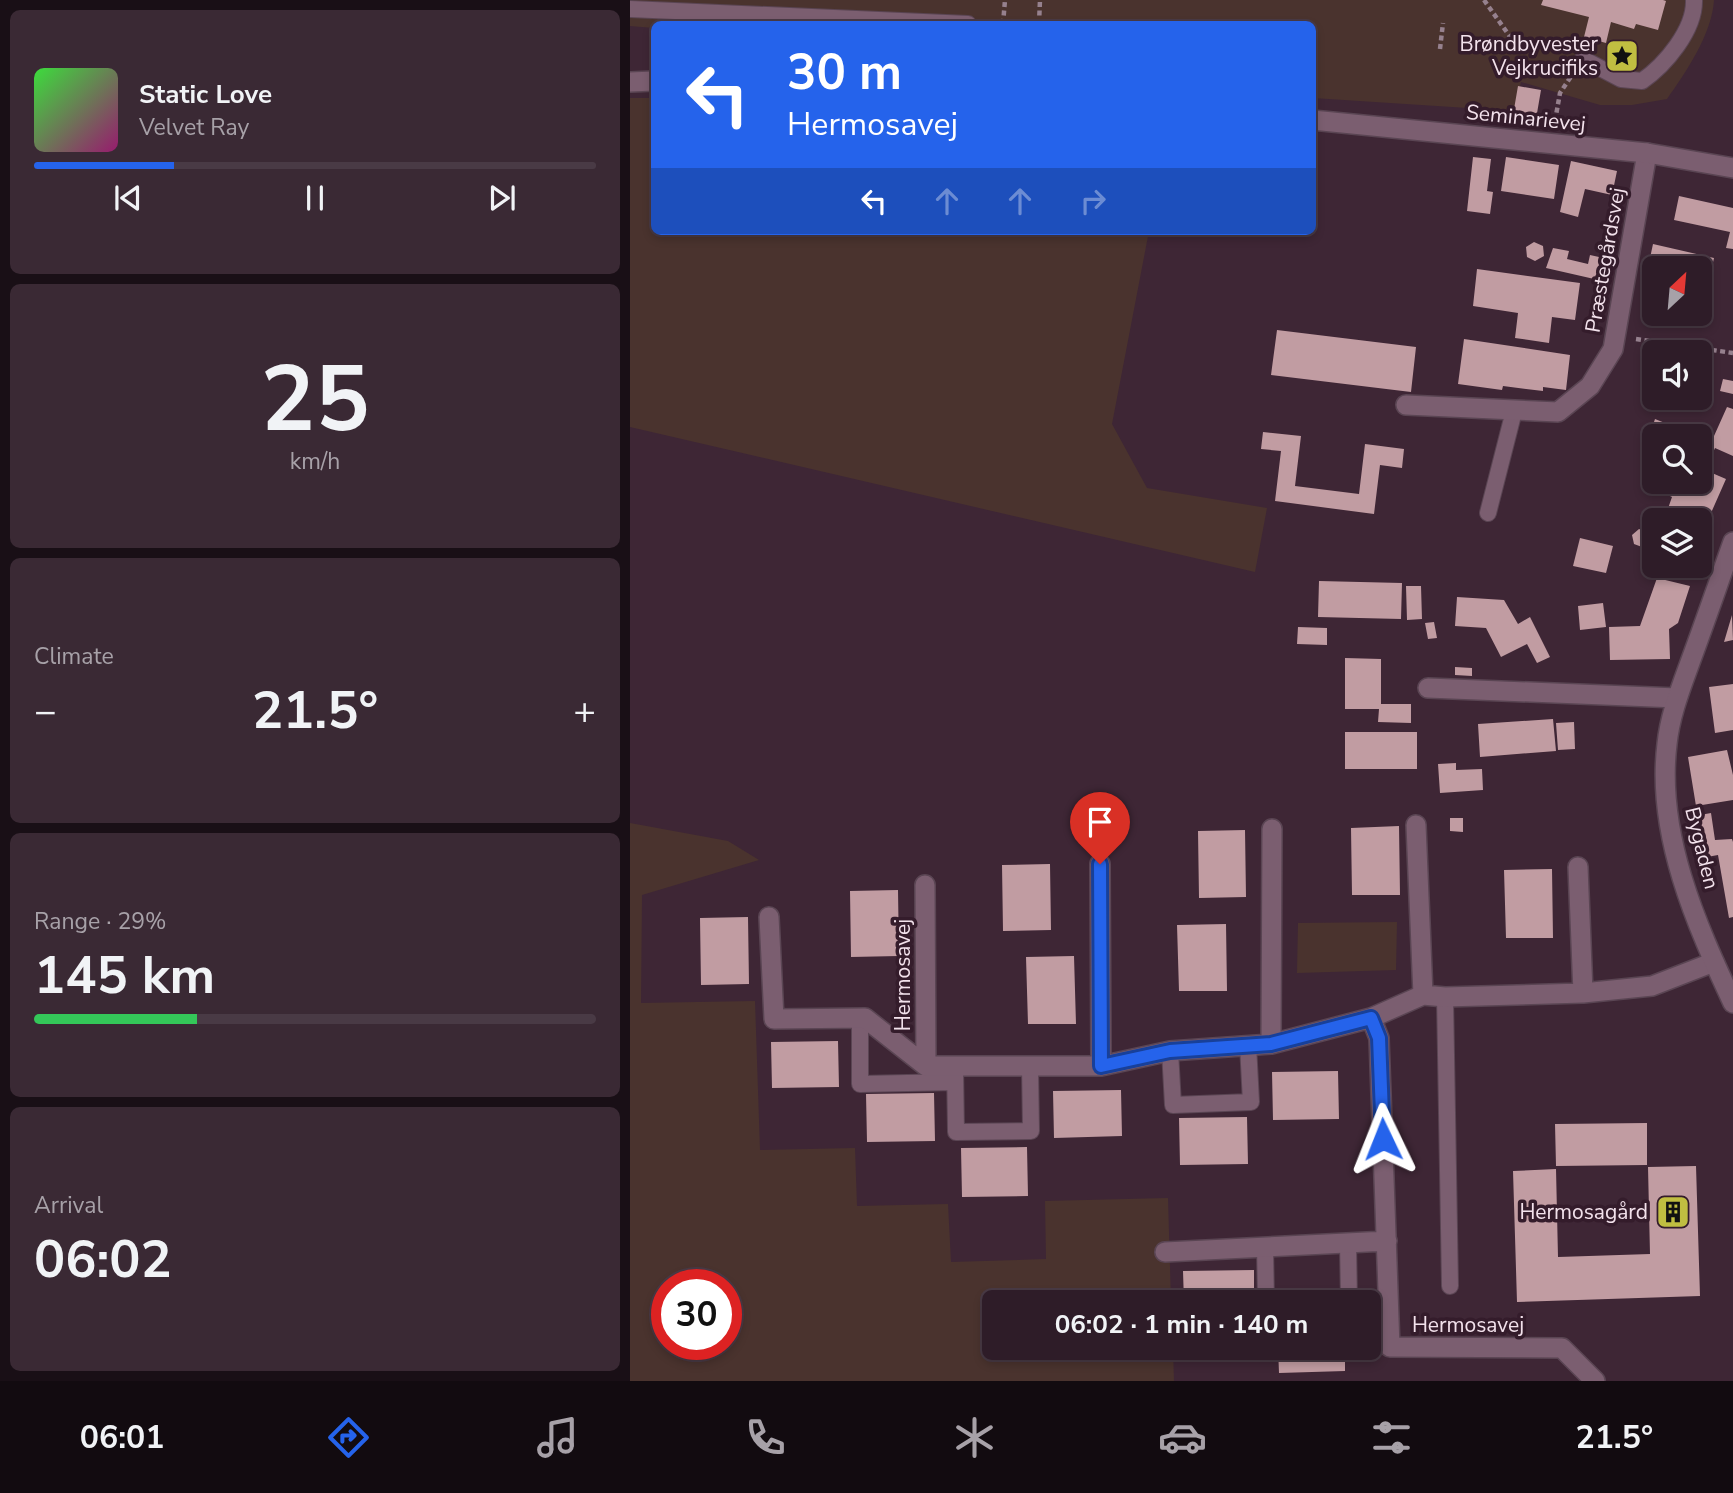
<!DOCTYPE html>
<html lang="en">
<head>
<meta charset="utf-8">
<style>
  :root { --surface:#2e1c28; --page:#3a2934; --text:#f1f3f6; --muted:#a7a1a8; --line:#493a45; --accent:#2563eb }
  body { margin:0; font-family:"Nunito Sans",sans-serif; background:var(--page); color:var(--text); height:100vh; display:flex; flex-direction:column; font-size:26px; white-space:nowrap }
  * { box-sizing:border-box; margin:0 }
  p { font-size:23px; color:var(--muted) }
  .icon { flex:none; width:38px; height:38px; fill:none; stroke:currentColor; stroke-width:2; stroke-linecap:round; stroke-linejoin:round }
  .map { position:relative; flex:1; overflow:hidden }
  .details { display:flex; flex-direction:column; gap:10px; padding:10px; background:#190f16; width:630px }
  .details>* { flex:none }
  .hud { position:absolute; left:21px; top:21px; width:665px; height:214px; border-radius:10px; box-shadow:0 4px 10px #0003,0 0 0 2px var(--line); background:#2563eb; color:#fff; overflow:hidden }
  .needle { width:46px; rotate:26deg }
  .controls { position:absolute; left:1012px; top:256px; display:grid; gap:14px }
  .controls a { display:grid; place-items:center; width:70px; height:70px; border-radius:10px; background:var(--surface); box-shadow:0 4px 10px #0003,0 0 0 2px var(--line); font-size:35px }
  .speed { position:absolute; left:21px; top:1269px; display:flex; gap:14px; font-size:35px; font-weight:700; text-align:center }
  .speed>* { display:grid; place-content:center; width:91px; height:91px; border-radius:50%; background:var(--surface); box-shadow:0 4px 10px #0003,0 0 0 2px var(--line); line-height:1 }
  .speed .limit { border:10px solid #d22; background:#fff; color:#111 }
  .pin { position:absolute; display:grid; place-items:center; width:60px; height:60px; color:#fff; margin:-72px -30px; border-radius:50% 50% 50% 0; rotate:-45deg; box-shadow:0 0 7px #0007 }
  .pin .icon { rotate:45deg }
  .me { position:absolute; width:77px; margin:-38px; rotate:358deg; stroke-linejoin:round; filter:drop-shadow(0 0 5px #0008) }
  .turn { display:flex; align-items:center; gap:24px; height:147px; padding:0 21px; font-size:32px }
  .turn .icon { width:91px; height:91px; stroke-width:2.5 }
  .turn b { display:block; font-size:49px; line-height:60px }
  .lanes { display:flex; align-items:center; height:66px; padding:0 21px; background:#0003; justify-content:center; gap:35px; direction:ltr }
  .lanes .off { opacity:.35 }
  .big { font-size:52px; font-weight:700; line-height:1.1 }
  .details .card { flex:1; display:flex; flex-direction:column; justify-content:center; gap:10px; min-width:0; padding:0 24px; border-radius:10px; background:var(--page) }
  .details .dial { align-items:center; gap:0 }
  .dial b { font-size:91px; line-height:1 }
  .song { display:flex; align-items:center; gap:21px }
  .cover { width:84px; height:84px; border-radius:10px; background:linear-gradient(135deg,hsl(120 70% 55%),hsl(320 70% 35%)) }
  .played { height:7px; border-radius:4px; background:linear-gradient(90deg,var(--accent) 25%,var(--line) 25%) }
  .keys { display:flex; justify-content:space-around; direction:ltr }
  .heat { display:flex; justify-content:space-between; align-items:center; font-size:38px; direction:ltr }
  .charge { height:10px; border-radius:5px; background:linear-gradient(90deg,#34c759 29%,var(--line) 0) }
  .trip { position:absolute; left:352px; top:1290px; width:399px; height:70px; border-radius:10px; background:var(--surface); box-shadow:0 4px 10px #0003,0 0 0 2px var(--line); font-weight:700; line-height:70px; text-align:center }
  .tab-bar { display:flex; height:112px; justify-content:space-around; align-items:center; background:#120b10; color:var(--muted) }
  .tab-bar .icon { width:49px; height:49px }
  .tab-bar .on { color:var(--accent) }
  .tab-bar b { font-size:32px; color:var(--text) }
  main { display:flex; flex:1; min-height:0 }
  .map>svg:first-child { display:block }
  .green { fill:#4a332e; fill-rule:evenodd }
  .building { fill:#c19ca2 }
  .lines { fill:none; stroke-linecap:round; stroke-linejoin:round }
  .service-casing { stroke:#5a4553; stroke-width:18 }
  .minor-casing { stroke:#5a4553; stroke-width:22 }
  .tertiary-casing { stroke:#5a4553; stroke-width:22 }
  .path { stroke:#96818e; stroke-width:4.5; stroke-dasharray:5 3.5; stroke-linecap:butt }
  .service { stroke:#7b5e70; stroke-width:16 }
  .minor { stroke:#7b5e70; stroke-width:19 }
  .tertiary { stroke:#7b5e70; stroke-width:19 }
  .route-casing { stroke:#184099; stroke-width:18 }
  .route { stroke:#2563eb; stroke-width:12 }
  .labels { text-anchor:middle; stroke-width:7; stroke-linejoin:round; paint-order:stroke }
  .poi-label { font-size:21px; fill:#f3e2ec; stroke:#341c2b; text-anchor:end }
  .street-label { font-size:21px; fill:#f3e2ec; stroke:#341c2b }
</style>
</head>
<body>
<main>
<section class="details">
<div class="card">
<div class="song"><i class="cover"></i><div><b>Static Love</b><p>Velvet Ray</p></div></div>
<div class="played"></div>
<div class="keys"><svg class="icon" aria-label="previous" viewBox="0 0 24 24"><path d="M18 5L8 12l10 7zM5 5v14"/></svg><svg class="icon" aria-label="pause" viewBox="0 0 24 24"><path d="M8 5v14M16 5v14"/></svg><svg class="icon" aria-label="next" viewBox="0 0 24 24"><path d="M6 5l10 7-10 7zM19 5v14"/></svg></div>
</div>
<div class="card dial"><b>25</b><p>km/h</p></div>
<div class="card"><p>Climate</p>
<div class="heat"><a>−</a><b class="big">21.5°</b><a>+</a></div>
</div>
<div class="card"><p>Range · 29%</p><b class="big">145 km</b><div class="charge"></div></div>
<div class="card"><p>Arrival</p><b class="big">06:02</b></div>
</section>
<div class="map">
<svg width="1103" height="1381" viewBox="0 0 1103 1381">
  <rect width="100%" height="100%" fill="#3e2635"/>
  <path class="green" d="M0 0H1084C1082 34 1056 72 1037 99L1002 105H970L891 82 884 111 683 98 682 24H24V28L0 26Z
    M0 98H24V231H519L482 424 517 488 637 508 625 572 0 427Z
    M0 823 98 841 129 860 12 895 11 1003 125 1001 130 1150 225 1148 227 1206 318 1204 321 1262 416 1259 415 1201 538 1198 541 1302H364V1348H543L544 1381H0ZM37 1284H96V1344H37Z
    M767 922 766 970 667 973 668 923Z"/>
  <path class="building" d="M913 0H1033L1036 1 1028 30 1006 24 1004 29 981 22 976 43 954 37 959 17 911 5Z
    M888 86 911 90 906 119 883 115Z
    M843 157 861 159 857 191 863 192 860 214 837 211Z
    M876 157 929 165 924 199 871 191Z
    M941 161 987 171 982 195 955 189 948 217 930 212Z
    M1049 196 1103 208V249L1096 248 1100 232 1044 220Z
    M904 242 913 246 914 256 905 261 897 257 896 247Z
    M1023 244 1084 258 1076 294 1069 292V268H1025L1027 260 1020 258Z
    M923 248 939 251 937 259 958 264 960 255 978 259 973 281 916 268Z
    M847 269 950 283 945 320 922 317 919 343 885 338 888 313 843 306Z
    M1023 280 1024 313H1049L1047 324 1015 317Z
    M647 330 786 347 781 392 641 375Z
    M834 339 940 355 936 390 913 387V391L873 386 872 390 828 384Z
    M1093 379 1103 381V394L1090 391Z
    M1097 407 1103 409V456L1085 448 1075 470 1096 479 1081 513 1075 510 1071 520H1034L1042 497 1034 493 1039 481H1069V436H1059L1064 426 1084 436Z
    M1025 419 1035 423 1030 436H1024V446L1017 443Z
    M633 432 671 436 665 486 729 494 735 444 774 449 772 468 750 465 744 514 645 501 651 451 631 449Z
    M1009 529 1017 532 1019 541 1012 547 1004 544 1002 535Z
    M950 538 983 546 976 573 943 566Z
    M1027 578 1060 586 1048 623 1039 629 1040 659 980 660 979 627 1010 626Z
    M689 581 772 583 771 619 688 617Z
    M776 586H791L792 619 777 620Z
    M827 597 874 600 888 624 900 617 920 657 907 663 897 644 871 657 856 628 825 626Z
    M973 603 976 627 950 630 948 606Z
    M1102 615 1103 640 1094 642Z
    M804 622 807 638 798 639 795 623Z
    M668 627 697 628V645L667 644Z
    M715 658 751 659V704H781V723L748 722 749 709H715Z
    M825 667 842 668V676L825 675Z
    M1103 684V730L1085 733 1079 687Z
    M923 719 926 751 850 757 848 724Z
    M944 722 945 749 928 750 926 723Z
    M715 732H787V769H715Z
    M1097 750 1103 775V800L1066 806 1058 757Z
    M826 763V770L852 769 853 790 810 793 808 764Z
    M1081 813 1085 840 1102 839 1103 842V917L1099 918 1088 855 1077 857 1070 815Z
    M820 818H833V832L820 831Z
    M769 826 770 895H722L721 828Z
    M615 830 616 897 569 898 568 831Z
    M420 864 421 930 373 931 372 865Z
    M922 869 923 938H876L874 870Z
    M268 890 269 956 221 957 220 891Z
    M118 917 119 984 71 985 70 918Z
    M596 924 597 991H549L547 925Z
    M444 956 446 1024H398L396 957Z
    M208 1041 209 1087 142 1088 141 1042Z
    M708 1071 709 1119 643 1120 642 1072Z
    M491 1090 492 1136 424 1138 423 1091Z
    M304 1093 305 1141 237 1142 236 1094Z
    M617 1117 618 1164 550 1165 549 1118Z
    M1017 1123V1165L926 1166 925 1124Z
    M397 1147 398 1196 332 1197 331 1148Z
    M1066 1166 1070 1296 887 1302 883 1171 926 1169 928 1257 1020 1254 1018 1167Z
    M624 1270V1302H554L553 1271Z
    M648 1348H715V1371L649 1373Z"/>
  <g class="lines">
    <defs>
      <path id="service" d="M0 9 338 24
        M953 59 991 79 1012 81C1035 65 1065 30 1064 0
        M858 513 884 411
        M815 997 820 1286
        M230 1018V1084L325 1082
        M540 1051 543 1105 621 1102 618 1045
        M325 1066 326 1132 401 1131 400 1066
        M718 1243 719 1302
        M635 1247 636 1302"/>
      <path id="minor" d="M776 405 928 412 960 386 983 349 1017 153
        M798 688 1047 698
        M786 825 793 995
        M470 864 471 1066
        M948 867 953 993
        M295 885 296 1066
        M139 917 144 1019 235 1018 296 1066H471L540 1051 641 1044 741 1018 793 995 815 997 953 993 1022 986 1084 962
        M741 1018 749 1038 760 1347 932 1348 965 1381
        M641 1044 642 829
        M535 1252 757 1241"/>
      <path id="tertiary" d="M0 82 24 81
        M682 120 1017 153 1103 168
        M1103 542C1089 581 1076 619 1062 657 1052 685 1040 714 1037 744 1026 834 1066 924 1103 1003"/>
    </defs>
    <use href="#service" class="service-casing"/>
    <use href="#minor" class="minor-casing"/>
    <use href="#tertiary" class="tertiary-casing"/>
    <path class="path" d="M854 0 893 55
      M373 24 375 0
      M409 24 410 0
      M810 49 813 23
      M925 121 930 93 942 75
      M1006 339 1103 353"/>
    <use href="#service" class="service"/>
    <use href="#minor" class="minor"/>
    <use href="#tertiary" class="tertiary"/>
  </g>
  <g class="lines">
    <defs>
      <path id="route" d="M470 864 471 1066 540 1051 641 1044 741 1018 749 1038 753 1139"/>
    </defs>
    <use href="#route" class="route-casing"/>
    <use href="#route" class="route"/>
  </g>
  <defs>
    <symbol id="sight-square" viewBox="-11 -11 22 22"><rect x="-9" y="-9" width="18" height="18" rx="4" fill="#c0be41" stroke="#341c2b"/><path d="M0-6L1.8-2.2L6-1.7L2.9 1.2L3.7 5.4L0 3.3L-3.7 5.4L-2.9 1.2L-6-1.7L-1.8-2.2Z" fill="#111"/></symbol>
    <symbol id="building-square" viewBox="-11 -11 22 22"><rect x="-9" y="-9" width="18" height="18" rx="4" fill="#c0be41" stroke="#341c2b"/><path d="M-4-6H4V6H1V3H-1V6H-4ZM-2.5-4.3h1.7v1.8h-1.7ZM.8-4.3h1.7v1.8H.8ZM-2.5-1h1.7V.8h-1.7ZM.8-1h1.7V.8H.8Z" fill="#111"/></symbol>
  </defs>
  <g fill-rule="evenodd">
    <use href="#sight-square" x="973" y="37" width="38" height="38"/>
    <use href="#building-square" x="1024" y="1193" width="38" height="38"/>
  </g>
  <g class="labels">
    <g class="poi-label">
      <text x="968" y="51">Brøndbyvester<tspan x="968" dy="24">Vejkrucifiks</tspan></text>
      <text x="1018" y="1219">Hermosagård</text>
    </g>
    <g class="street-label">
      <text transform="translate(896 118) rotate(6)" y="7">Seminarievej</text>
      <text transform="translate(975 260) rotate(-80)" y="7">Præstegårdsvej</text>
      <text transform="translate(1072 848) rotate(76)" y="7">Bygaden</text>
      <text transform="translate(273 975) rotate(-90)" y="7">Hermosavej</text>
      <text x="838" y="1332">Hermosavej</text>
    </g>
  </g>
</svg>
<div class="controls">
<a><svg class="needle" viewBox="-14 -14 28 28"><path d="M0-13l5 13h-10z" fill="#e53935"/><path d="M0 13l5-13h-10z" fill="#a7a1a8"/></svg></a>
<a><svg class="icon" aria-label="sound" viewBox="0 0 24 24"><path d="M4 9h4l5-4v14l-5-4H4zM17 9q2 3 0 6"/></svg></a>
<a><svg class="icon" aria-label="search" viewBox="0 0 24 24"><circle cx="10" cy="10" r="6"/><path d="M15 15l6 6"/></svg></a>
<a><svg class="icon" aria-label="layers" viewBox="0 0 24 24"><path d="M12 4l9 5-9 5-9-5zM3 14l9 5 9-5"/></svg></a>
</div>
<div class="speed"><div class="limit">30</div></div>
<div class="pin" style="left:470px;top:864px;background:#d93025"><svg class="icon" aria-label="arrive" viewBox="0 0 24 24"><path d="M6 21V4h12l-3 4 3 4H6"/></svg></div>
<svg class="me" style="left:753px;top:1139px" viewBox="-20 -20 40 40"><path d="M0-17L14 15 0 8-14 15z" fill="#2563eb" stroke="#fff" stroke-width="4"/></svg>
<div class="trip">06:02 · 1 min · 140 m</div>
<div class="hud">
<div class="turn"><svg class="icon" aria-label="left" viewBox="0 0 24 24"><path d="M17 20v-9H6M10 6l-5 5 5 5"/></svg><div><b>30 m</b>Hermosavej</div></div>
<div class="lanes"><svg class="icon" aria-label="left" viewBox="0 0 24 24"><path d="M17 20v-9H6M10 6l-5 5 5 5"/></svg><svg class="icon off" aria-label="ahead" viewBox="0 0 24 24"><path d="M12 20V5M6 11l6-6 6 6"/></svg><svg class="icon off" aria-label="ahead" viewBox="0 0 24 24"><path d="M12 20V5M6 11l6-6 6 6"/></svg><svg class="icon off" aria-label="right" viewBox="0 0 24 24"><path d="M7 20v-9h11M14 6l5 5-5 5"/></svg></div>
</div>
</div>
</main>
<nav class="tab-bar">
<b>06:01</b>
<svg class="icon on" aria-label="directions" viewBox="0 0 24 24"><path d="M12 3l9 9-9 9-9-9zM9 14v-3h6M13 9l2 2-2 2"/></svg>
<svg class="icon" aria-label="music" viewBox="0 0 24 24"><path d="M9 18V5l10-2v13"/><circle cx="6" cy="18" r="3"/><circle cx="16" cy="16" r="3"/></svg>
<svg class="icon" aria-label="phone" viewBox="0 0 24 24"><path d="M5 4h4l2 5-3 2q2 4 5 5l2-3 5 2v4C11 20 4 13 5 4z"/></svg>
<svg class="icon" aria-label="climate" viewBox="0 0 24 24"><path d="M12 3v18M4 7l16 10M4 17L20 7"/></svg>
<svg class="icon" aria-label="car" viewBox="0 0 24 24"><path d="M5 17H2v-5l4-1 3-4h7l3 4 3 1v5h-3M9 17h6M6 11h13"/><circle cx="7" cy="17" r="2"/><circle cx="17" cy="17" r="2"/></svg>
<svg class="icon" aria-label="filters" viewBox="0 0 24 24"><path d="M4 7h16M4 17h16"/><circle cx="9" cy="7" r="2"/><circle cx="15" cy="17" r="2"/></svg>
<b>21.5°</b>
</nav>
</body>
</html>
